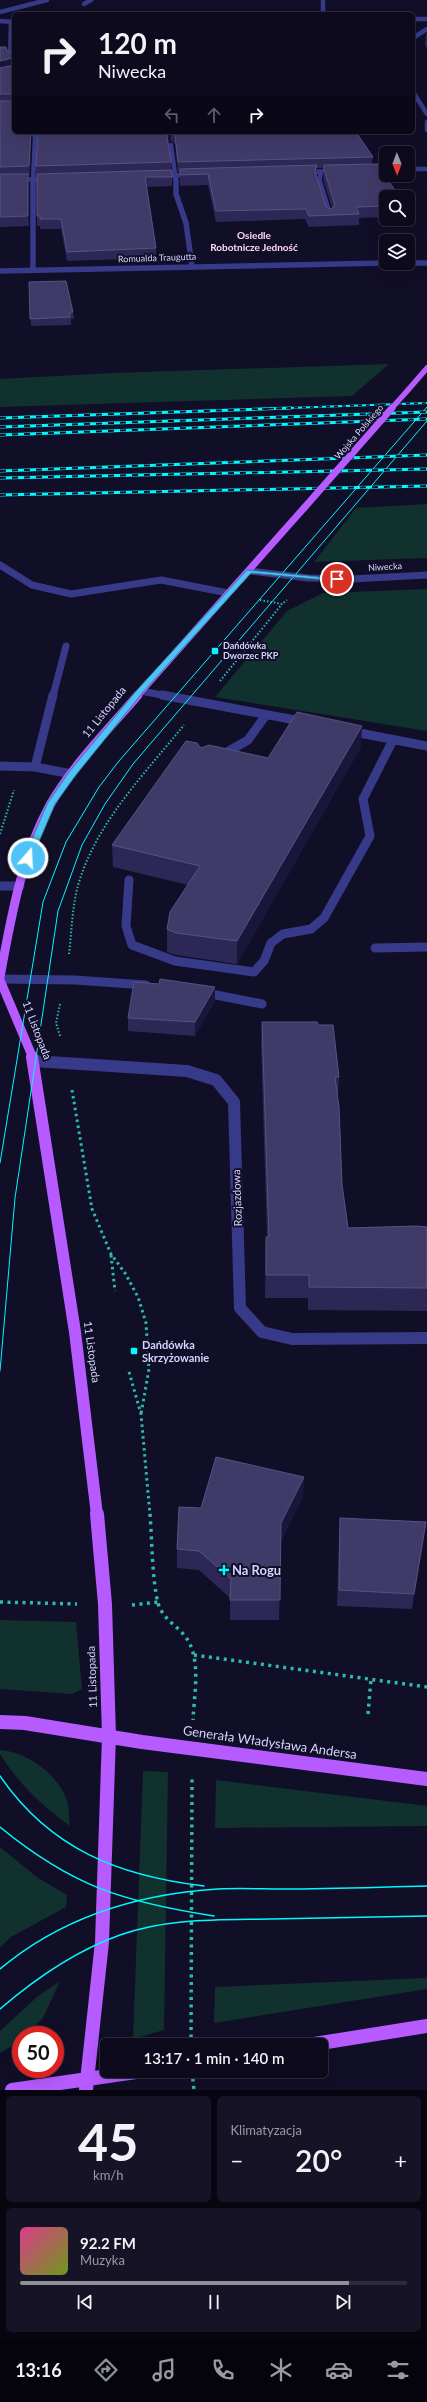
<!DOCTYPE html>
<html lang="pl">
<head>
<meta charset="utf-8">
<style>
  :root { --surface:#0d0a1d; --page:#161326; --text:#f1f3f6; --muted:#9a9aa4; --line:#2d2b3b; --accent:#8c9099 }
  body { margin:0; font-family:Lato,sans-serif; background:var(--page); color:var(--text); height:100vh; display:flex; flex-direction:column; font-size:15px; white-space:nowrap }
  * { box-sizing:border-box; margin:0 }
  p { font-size:13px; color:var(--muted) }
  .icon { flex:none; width:22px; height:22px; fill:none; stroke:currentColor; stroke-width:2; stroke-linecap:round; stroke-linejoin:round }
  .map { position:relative; height:2090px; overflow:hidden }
  .details { display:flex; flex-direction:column; gap:6px; padding:6px; background:#070610; flex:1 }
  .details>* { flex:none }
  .banner { position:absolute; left:12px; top:12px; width:403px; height:122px; border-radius:6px; box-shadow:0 4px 16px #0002,0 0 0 1px var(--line); background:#0d0a1d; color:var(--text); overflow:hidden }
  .needle { width:26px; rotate:179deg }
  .fabs { position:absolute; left:379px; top:146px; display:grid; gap:8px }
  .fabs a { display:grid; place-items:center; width:36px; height:36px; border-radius:6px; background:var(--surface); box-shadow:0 4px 16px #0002,0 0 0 1px var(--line); font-size:20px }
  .speed { position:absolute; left:12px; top:2026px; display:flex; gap:8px; font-size:20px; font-weight:700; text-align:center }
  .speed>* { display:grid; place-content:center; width:52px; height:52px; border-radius:50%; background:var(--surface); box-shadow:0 4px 16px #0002,0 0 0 1px var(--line); line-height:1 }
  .speed .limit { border:6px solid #d22; background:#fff; color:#111 }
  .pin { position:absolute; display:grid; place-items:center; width:34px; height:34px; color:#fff; margin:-17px; border:2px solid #fff; border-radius:50%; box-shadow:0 1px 4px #0007 }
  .me { position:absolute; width:44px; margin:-22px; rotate:19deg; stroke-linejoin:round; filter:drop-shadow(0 0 3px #0008) }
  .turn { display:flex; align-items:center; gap:14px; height:84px; padding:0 20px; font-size:18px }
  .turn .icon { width:52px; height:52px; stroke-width:2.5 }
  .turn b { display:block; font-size:28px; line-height:34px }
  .lanes { display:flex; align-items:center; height:38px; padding:0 20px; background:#0003; justify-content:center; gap:20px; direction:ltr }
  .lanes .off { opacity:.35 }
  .big { font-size:30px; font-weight:600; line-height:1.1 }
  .details .widget { flex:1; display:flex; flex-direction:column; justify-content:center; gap:6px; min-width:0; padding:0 14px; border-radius:6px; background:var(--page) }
  .details .dial { align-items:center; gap:0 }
  .dial b { font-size:52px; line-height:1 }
  .song { display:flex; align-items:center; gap:12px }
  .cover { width:48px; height:48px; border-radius:6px; background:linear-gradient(135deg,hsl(330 70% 55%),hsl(80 70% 35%)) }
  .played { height:4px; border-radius:2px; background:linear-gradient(90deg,var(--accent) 85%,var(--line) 85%) }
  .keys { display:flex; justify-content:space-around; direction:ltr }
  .heat { display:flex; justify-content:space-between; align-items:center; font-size:22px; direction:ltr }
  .details .tiles { flex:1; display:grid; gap:6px; grid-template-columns:1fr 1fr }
  .widget:last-child { grid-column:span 2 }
  .trip { position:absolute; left:100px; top:2038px; width:228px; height:40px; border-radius:6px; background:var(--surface); box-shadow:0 4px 16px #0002,0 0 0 1px var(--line); font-weight:600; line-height:40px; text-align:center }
  .menu { display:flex; height:64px; justify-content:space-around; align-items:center; background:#05040c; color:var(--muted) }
  .menu .icon { width:28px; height:28px }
  .menu .active { color:var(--accent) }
  .menu b { font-size:18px; color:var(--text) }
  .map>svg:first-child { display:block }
  .green { fill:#11312e }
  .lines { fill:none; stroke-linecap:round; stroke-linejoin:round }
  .path-far2 { stroke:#2abdaa; stroke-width:2; stroke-dasharray:1.5 2; stroke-linecap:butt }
  .path-far1 { stroke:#2abdaa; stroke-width:3; stroke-dasharray:2.5 3.5; stroke-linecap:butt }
  .path { stroke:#2abdaa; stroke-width:3.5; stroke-dasharray:3 4.5; stroke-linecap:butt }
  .minor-far4 { stroke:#373a88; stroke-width:4.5 }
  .minor-far3 { stroke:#373a88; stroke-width:5.5 }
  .minor-far2 { stroke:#373a88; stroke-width:7 }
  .minor-far1 { stroke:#373a88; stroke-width:9 }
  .minor { stroke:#373a88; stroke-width:12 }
  .major-far4 { stroke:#b65bff; stroke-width:5.5 }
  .major-far3 { stroke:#b65bff; stroke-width:7 }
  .major-far2 { stroke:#b65bff; stroke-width:9 }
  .major-far1 { stroke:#b65bff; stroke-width:12 }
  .major { stroke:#b65bff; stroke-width:14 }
  .tram-far1 { stroke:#00f8ff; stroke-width:1 }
  .tram { stroke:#00f8ff; stroke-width:1.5 }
  .rail-far1-casing { stroke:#00f8ff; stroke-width:2 }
  .rail-casing { stroke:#00f8ff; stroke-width:3 }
  .rail-far1 { stroke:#110e27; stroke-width:1.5; stroke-dasharray:4; stroke-linecap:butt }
  .rail { stroke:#110e27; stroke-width:2; stroke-dasharray:6; stroke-linecap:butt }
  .major-bridge-far1 { stroke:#b65bff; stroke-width:5.5 }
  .major-bridge { stroke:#b65bff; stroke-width:7 }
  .wall { fill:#2d2756; fill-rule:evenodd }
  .shaded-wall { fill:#1a153b }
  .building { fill:#3f3a68; stroke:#575280 }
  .route { fill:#4fc3f7; stroke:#337fa1 }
  .poi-dot { fill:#00f8ff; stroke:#110e27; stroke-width:1.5 }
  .labels { text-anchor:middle; stroke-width:4; stroke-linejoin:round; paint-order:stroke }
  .far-street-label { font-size:9px; fill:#d6d4ff; stroke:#110e27 }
  .far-poi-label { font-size:9px; font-weight:bold; fill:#d6d4ff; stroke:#110e27; text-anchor:start }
  .far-neighbourhood-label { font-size:10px; font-weight:bold; fill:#ffd6f3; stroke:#110e27 }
  .street-label { font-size:11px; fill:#d6d4ff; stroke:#110e27 }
  .poi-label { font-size:11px; font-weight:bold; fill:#d6d4ff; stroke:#110e27; text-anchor:start }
  .near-poi-label { font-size:13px; font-weight:bold; fill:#d6d4ff; stroke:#110e27; text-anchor:start }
  .near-street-label { font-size:13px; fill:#d6d4ff; stroke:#110e27 }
</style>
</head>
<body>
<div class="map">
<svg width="427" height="2090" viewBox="0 0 427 2090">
  <rect width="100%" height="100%" fill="#110e27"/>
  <path class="green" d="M389 364 352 396 0 407V379L112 373Z
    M427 504V558L314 562 356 508Z
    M427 589V731L215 697 287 611 323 593Z
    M0 1620 76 1622 82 1689 72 1694 0 1689Z
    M0 1750C28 1752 61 1776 68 1804 69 1811 69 1819 70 1826 41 1805 19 1784 0 1754Z
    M143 1771 168 1772 164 2030 133 2039Z
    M216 1780 427 1806V1826L215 1828Z
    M0 1847 38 1878 67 1895 66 1907 11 1937 0 1947Z
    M427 1978V1989L214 2023 215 1987Z
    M60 1981 43 2018 26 2035H21L19 2042 0 2053V2031L38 1996Z"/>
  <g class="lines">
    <path class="path-far2" d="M260 600 282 604 287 600
      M220 681 282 604
      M0 834 14 790
      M69 954C72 929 72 903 80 879 99 820 146 772 184 725
      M60 1004 56 1023 60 1036"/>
    <path class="path-far1" d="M72 1090 92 1209 111 1254 125 1273 138 1297 146 1323 149 1369 141 1414
      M111 1255 115 1291
      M129 1372 141 1414 150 1515"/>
    <path class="path" d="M150 1514C152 1539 152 1579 158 1603 162 1618 176 1625 185 1636 202 1658 194 1694 193 1720
      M0 1602 77 1604
      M132 1605 158 1602
      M194 1655 427 1687
      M368 1714 371 1679
      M191 2045 192 1777
      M192 2071 194 2090"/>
    <path class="minor-far4" d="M323 0V14
      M84 4 91 0
      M0 12 47 0
      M413 19H427
      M0 21 14 22
      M14 22 11 24 10 56 14 59
      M413 38 427 29
      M413 92 427 114
      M427 122V130
      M33 132 35 137 33 181
      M171 145 176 181
      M408 169H427
      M368 170H386
      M304 172 336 171
      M158 176 192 175
      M0 180 50 179
      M319 181 321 172"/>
    <path class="minor-far3" d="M176 180V194L186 223 192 266
      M319 180 330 216
      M405 263H427
      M33 270V180
      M0 271 386 263"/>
    <path class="minor-far2" d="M0 565 32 585 71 594 161 580 228 593
      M249 571 308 578 351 579 427 575
      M141 691 167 696
      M53 696 66 646"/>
    <path class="minor-far1" d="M162 695 306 722
      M349 731 427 746
      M222 755 248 740 266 715
      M0 766 35 767 72 774
      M35 767 53 695
      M129 880 126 926 132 945 175 961 254 972 264 961 271 943 283 934 311 929 324 918 370 836 363 799 393 740
      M0 886H20
      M375 948 427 947
      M0 979 75 980 146 985
      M201 992 262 1004"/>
    <path class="minor" d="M34 1061 187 1071 216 1080 234 1102 240 1308 262 1332 292 1339 427 1338"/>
    <path class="major-far4" d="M408 390 427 368"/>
    <path class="major-far3" d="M137 696 304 508"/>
    <path class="major-far2" d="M0 977C11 918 21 858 50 805 73 765 108 730 138 695
      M0 980 33 1058"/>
    <path class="major-far1" d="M32 1057 75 1332 97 1515"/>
    <path class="major" d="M0 1722 25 1723 142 1742 427 1779
      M308 2045 427 2026
      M12 2090 143 2071
      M86 2090 102 1942 109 1736 105 1604 97 1514"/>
    <path class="tram-far1" d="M0 1163 43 902 66 842 99 787 119 761 427 407
      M0 1371 15 1198 58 911 82 845 105 804 133 764 427 421"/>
    <path class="tram" d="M0 1776C50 1849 119 1876 204 1886
      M0 1827C72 1886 123 1902 214 1916
      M0 1969C62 1917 137 1894 218 1889 240 1888 262 1889 284 1889 332 1889 380 1887 427 1886
      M0 2009C36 1978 75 1951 120 1935 169 1918 219 1920 270 1919 322 1918 375 1917 427 1916"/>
    <defs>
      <path id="rail-far1" d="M262 409 427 403"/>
      <path id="rail" d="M0 418 291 408
        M0 427 427 412
        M0 435 427 419
        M0 471 427 455
        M0 478 427 469
        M0 495 427 486"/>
    </defs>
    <use href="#rail-far1" class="rail-far1-casing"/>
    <use href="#rail" class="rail-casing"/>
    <use href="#rail-far1" class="rail-far1"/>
    <use href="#rail" class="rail"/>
    <path class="major-bridge-far1" d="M391 409 408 390"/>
    <path class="major-bridge" d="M304 508 392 408"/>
  </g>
  <path class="wall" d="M426 33H427V48L425 45Z
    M0 47 13 54H14V132L31 138 30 175 28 176 29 226 0 227Z
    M37 132H374V134H358L373 157 372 164 386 197V217L359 218V225L309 227 305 219 216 222 208 185 180 186V172H178L175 144 171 141 168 144 171 162V170H172V186L147 187 156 248V258L67 261 61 229H40V226H37L36 166 38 135ZM317 168H324L323 179 332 208 331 209 326 207 316 175Z
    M29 282 73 312 74 319H71V325L31 326Z
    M361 747 237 964 176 955 167 952V929L188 885 113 867 112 845 201 748 268 758Z
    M215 1001 195 1036 128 1031V1018Z
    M262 1022 339 1077 338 1099 342 1184 348 1228 427 1227V1311L308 1310V1298H265L266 1237H267L261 1044Z
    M304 1477 303 1496 281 1541 279 1620H230V1598L199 1570 177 1568V1549L201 1508Z
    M340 1518 426 1522 412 1609 337 1606 339 1534Z"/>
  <path class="shaded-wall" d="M13 58 14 66 0 69V61Z
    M31 132V138L30 175 29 166Z
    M171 132V141L167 145V136Z
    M28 174 29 183V226L28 216Z
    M362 726 361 747 237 964V941Z
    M215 987V1001L195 1036V1022Z
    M304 1477 303 1496 280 1542 281 1523Z
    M426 1522 424 1538 412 1609 414 1594Z"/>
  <path class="building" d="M244 13 324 14H244Z
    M0 47H6L7 50 13 54H14V59L13 58 0 61Z
    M14 65V94H0V68Z
    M0 101H14V132H31L29 166 0 167Z
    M38 132H356L373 157 178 162 175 135 171 132 167 136 171 162 36 166Z
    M378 164 399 197H386V206L356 207 359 214 309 216 306 209 216 211 208 174 180 175V169L317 165 315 171 326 207 331 209 335 205 324 169V165Z
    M172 170V177H145L156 248 67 252 61 219H40V216H37V174Z
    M0 174H28V216L0 217Z
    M66 281 73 312H70V317L30 319 29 282Z
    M297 712 362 726 237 941 176 933 167 929 170 912 200 866 112 845 186 741 197 743 201 748 209 745 268 758Z
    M160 979 215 987 195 1022 128 1018 134 982 159 984Z
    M262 1022H317L319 1025H333L339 1077H335L339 1107 342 1184 348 1228 416 1226 427 1227V1288L309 1287V1275H266V1237H269Z
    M216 1457 304 1477 281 1523 280 1600H230L231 1579 199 1551 177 1549 179 1507 201 1508Z
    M340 1518 426 1522 414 1594 339 1590Z"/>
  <path class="route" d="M247 570 340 579 337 581 251 573 143 692 75 776 55 804 32 858 25 860 24 858 47 804 69 772 138 689Z"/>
  <g class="poi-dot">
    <rect x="211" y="647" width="8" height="8" rx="2"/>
    <rect x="130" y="1347" width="8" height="8" rx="2"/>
    <path d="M222 1564h4v4h4v4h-4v4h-4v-4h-4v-4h4z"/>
  </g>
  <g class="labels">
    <g class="far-street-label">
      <text transform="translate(157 258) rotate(-2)" y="3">Romualda Traugutta</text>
      <text transform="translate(359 432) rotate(-49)" y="3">Wojska Polskiego</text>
      <text transform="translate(385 567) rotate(-3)" y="3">Niwecka</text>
    </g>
    <g class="far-poi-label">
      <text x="223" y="649">Dańdówka<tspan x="223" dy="10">Dworzec PKP</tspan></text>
    </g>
    <g class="far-neighbourhood-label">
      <text x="254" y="239">Osiedle<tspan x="254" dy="12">Robotnicze Jedność</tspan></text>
    </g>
    <g class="street-label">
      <text transform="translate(104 712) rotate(-51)" y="4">11 Listopada</text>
      <text transform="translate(37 1030) rotate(69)" y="4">11 Listopada</text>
      <text transform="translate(237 1198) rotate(-92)" y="4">Rozjazdowa</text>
      <text transform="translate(92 1352) rotate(82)" y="4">11 Listopada</text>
      <text transform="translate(92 1677) rotate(-92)" y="4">11 Listopada</text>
    </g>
    <g class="poi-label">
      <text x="142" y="1349">Dańdówka<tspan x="142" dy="13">Skrzyżowanie</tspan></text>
    </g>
    <g class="near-poi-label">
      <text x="232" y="1575">Na Rogu</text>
    </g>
    <g class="near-street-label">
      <text transform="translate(270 1742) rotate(8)" y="5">Generała Władysława Andersa</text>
    </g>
  </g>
</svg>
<div class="fabs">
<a><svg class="needle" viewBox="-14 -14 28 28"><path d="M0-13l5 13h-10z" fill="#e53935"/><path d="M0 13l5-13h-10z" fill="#9a9aa4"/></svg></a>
<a><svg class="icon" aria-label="search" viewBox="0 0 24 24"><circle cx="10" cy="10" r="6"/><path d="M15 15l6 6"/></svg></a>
<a><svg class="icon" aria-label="layers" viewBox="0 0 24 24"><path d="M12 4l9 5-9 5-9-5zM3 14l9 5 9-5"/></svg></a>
</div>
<div class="speed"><div class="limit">50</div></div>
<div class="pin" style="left:337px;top:579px;background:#d93025"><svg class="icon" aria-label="arrive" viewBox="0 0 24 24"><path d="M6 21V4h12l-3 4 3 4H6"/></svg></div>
<svg class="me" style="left:28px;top:858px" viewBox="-20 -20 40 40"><circle r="17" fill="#4fc3f7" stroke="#fff" stroke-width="3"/><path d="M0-11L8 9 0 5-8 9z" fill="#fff"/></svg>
<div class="trip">13:17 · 1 min · 140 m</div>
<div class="banner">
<div class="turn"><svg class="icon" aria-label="right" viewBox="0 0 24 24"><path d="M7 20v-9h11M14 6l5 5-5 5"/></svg><div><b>120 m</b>Niwecka</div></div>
<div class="lanes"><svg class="icon off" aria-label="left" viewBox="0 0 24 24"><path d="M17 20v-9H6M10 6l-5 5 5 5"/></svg><svg class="icon off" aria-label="ahead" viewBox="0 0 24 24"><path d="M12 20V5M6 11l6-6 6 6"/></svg><svg class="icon" aria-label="right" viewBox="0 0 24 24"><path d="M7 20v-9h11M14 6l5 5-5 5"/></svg></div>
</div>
</div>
<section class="details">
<div class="tiles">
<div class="widget dial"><b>45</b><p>km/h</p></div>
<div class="widget"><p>Klimatyzacja</p>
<div class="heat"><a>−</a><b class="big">20°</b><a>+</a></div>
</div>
<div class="widget">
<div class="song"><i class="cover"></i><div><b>92.2 FM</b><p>Muzyka</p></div></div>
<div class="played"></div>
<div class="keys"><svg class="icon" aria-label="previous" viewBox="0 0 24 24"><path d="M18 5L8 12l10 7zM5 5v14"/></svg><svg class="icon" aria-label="pause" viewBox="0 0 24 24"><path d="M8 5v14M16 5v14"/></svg><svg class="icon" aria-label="next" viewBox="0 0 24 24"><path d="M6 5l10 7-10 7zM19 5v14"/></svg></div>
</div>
</div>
</section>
<nav class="menu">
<b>13:16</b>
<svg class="icon active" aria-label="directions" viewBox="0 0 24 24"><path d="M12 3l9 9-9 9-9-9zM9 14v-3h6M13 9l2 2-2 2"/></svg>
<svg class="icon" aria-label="music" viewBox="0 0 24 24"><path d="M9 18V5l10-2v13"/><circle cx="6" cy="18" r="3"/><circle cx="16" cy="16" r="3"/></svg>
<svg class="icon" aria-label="phone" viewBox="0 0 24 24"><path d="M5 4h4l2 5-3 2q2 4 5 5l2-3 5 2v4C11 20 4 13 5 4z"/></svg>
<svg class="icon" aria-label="climate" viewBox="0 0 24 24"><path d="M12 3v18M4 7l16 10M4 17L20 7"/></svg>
<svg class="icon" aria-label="car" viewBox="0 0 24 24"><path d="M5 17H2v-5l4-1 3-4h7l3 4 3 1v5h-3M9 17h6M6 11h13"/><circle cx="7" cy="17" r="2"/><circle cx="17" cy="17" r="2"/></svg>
<svg class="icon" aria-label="filters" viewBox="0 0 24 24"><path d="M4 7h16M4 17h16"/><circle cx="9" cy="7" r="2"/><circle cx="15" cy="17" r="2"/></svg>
</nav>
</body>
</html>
